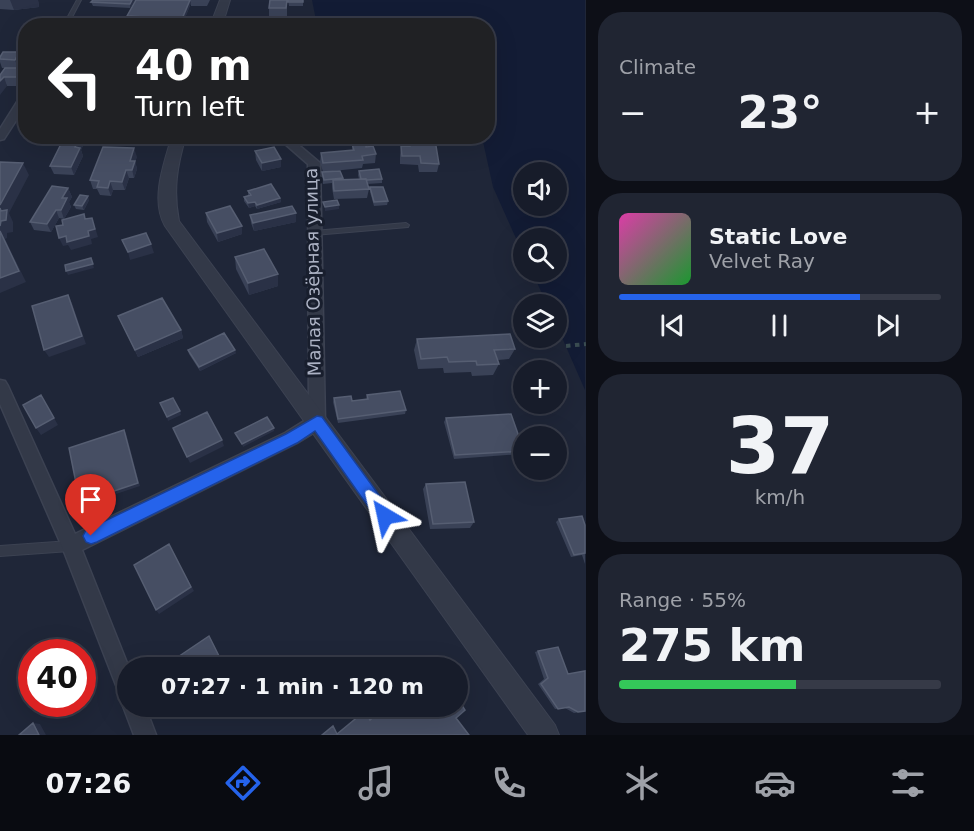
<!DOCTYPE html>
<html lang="en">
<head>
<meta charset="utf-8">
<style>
  :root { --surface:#171c2a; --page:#202532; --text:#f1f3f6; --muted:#9ea1a8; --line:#363a47; --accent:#2563eb }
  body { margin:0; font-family:"DejaVu Sans",sans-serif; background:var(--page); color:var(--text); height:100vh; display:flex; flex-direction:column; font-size:22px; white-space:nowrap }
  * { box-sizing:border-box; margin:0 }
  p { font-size:20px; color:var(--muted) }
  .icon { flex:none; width:33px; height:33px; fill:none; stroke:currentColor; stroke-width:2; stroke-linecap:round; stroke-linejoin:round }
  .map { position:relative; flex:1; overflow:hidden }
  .sheet { display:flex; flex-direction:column; gap:12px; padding:12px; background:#0d0f17; width:388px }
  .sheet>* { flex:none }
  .top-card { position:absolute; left:18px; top:18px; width:477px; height:126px; border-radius:24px; box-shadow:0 6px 24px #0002,0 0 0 2px var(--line); background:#202124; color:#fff; overflow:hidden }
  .fabs { position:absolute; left:513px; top:162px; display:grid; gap:12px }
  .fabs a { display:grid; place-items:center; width:54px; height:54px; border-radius:50%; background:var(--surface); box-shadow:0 6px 24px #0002,0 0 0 2px var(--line); font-size:30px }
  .speed { position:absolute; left:18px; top:639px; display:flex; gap:12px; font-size:30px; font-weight:700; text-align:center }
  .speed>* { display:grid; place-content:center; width:78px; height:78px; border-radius:50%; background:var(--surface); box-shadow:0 6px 24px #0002,0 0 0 2px var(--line); line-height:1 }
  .speed .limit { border:9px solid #d22; background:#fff; color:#111 }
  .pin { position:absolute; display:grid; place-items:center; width:51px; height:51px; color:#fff; margin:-62px -26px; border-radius:50% 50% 50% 0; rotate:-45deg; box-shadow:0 0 6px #0007 }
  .pin .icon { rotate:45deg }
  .me { position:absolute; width:66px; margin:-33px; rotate:324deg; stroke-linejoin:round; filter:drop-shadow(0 0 4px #0008) }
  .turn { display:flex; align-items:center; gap:21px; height:126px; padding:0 18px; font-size:27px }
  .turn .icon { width:78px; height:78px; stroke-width:2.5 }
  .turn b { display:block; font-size:42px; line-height:51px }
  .big { font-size:45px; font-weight:700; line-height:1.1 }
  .sheet .tile { flex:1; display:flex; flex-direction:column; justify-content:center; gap:9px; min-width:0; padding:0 21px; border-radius:24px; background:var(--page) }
  .sheet .dial { align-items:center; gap:0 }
  .dial b { font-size:78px; line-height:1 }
  .song { display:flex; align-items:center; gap:18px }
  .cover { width:72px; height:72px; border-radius:9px; background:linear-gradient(135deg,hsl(320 70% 55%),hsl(130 70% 35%)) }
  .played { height:6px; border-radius:3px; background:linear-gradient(90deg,var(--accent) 75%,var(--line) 75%) }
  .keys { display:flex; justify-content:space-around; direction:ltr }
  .heat { display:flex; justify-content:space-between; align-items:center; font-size:33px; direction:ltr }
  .charge { height:9px; border-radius:4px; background:linear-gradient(90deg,#34c759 55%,var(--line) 0) }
  .trip { position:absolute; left:117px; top:657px; width:351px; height:60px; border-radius:30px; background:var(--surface); box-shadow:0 6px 24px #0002,0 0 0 2px var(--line); font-weight:700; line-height:60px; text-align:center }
  .dock { display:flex; height:96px; justify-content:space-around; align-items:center; background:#090b11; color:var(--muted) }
  .dock .icon { width:42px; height:42px }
  .dock .on { color:var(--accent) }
  .dock b { font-size:27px; color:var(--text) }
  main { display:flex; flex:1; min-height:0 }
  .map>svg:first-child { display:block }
  .water { fill:#131c35; fill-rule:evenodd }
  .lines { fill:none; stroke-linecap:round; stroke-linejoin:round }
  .service-casing { stroke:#3c4252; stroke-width:2 }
  .minor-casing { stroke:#3c4252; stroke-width:3 }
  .tertiary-casing { stroke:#3c4252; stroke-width:2 }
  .path { stroke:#3a4c51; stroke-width:4; stroke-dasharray:4.5 4.5; stroke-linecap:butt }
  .service { fill:#333948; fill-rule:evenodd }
  .minor { fill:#333948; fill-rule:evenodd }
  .tertiary { fill:#333948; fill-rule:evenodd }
  .wall { fill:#3a4257 }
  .shaded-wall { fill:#2a3146 }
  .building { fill:#464e63; stroke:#565e72; stroke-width:1.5 }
  .route { fill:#2563eb; stroke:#184099; stroke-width:1.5 }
  .labels { text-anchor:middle; stroke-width:6; stroke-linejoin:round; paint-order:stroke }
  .street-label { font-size:18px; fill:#adb3c5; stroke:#181e2d }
</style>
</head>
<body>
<main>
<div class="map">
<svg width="586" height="735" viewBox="0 0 586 735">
  <rect width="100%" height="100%" fill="#1f2638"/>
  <path class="water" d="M312 0H585V390L557 326 556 304H547L532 272H556V238H524L523 254 493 187 482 137 488 136V26L317 25ZM524 172H556V206H524Z"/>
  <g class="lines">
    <defs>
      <path id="service" d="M77 0H81L70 21 146 26H109L65 23V22Z
        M406 223 409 225 408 227 314 235 311 233 314 231Z
        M70 541 73 543 75 546 73 549 70 551 0 556V546Z"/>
      <path id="minor" d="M26 93V105L4 139 0 140V129L22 94Z
        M276 136H288L320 163 325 422 323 427 297 443 82 550 129 668 128 706H145L156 735H134L123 706 126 700 121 698 63 549 0 404V380L5 381 8 386 75 534 285 433 309 418 308 164Z"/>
      <path id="tertiary" d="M220 0H230L222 26H210Z
        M172 136H186C177 166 173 190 179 221L555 725 559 735H528L165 226C150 200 164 163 172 136Z"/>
    </defs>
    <use href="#service" class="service-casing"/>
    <use href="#minor" class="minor-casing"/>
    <use href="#tertiary" class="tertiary-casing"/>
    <path class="path" d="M566 346 586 344"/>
    <use href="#service" class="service"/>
    <use href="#minor" class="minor"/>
    <use href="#tertiary" class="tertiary"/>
  </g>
  <path class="wall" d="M0 0H38L39 7 14 10 0 9Z
    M135 0 130 8 93 6 91 2Z
    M136 0H210L207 6H191V3L183 23 128 20 127 16Z
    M287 0V16H269V8Z
    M288 0H303V6H289Z
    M0 57 22 60 18 68 26 75V78L21 86H7L1 75 5 68H2L0 62Z
    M114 136H134L133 140 115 139Z
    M409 137 439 164 437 172H419L418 165 400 164V155L401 146H408Z
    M86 139 81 150 83 156 74 175 54 174 50 166Z
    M352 144 366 147 376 154 375 163 363 164 362 168 323 172 320 162 321 153 352 151Z
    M255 151 281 167 262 171 256 160Z
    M137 157 135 161 137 169 134 178H129L125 190H113L111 196 100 195 97 189H93L90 180Z
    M359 171 382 179V183L367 184 369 189 367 198 334 199 332 188V183L323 184 322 177V172L343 178 342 180 359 179 358 175Z
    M370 187 388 201 387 205 374 206 370 192Z
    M68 188 72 197 69 202 71 207 64 219 59 218 51 232 34 230 30 222Z
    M248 191 280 198 281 202 257 209 255 206 249 208 244 201V197L248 196Z
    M89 200 84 210 76 209 74 205Z
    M206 213 242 234 218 242 207 222Z
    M296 213V222L254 231 251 223 250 215Z
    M235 257 278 274V286L249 295 236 269Z
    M118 316 181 330 183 338 138 357Z
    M417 339 515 349 509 359 498 360 499 364 493 375 472 376 471 372 444 373 443 368 418 369 414 350Z
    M188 350 236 353 200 371 189 354Z
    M367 395 406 410 405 414 338 423 333 402 334 398 352 401 366 400Z
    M446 418 524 451 521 454 454 459 444 422Z
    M426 484 474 522 470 528 430 529 423 489Z
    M559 519 585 525V564L582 555 571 557 556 522Z
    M538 651 568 674 585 711 574 713 565 708 555 709 538 684 544 679 535 652Z"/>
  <path class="shaded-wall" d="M10 0H38L39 7 14 10Z
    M132 0H135L130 8V4Z
    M190 0 191 3 183 23 182 19Z
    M19 52 22 60 18 68 15 60Z
    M23 68 26 78 21 86 18 77Z
    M4 77 7 86 0 95V81Z
    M80 136H85L86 139 81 150 83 156 74 175 71 167 75 147Z
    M134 148 137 157 135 161 137 169 134 178 130 161Z
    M281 159V167L262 171V163Z
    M23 163 29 175 9 213 13 222V232L7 233V238L5 239 26 282 0 293V205Z
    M126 170 129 178 125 190 122 182Z
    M110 181 113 190 111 196 108 188Z
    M68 188 72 197 69 202 71 207 64 219 61 210 62 198Z
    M88 196 89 200 84 210 82 206Z
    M280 198 281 202 257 209V205Z
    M255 202V206L249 208 248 203Z
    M339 205V209L325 211V207Z
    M56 210 59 218 51 232 47 224Z
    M296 213V222L254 231 253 223Z
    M92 218 98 237 91 239 92 244 71 250 68 245 63 246 59 238 88 231Z
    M242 226V234L218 242 217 233Z
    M151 244 154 253 130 260 128 252Z
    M91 258 94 268 68 275 66 271Z
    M278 274V286L249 295 248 283Z
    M68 295 72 303 86 344 49 357 44 350Z
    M181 330 183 338 138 357 135 350Z
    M235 350 236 353 200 371 199 367Z
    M41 395 58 425 41 435 36 428Z
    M180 411 181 415 168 421 167 417Z
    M274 428V431L243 447 242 444Z
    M124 430 126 433 140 486 110 496 108 493Z
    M222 440 224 446 190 463 187 457Z
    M106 484 108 487 81 496 78 493Z
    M169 544 194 591 159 614 156 610Z
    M33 723 40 724 46 735H39Z"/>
  <path class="building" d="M93 0H132L130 4 91 2Z
    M136 0H190L182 19 127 16Z
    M270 0H287L286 8H269Z
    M288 0H303V2H288Z
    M3 52H19L15 60 0 59V57Z
    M5 68H23L18 77H4L0 81V75Z
    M65 136H80L75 147 80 148 71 167 50 166Z
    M409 137 435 140 439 164 421 163 420 156H402L401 146H410Z
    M365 142 366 147 373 146 376 154 362 156 363 160 323 163 321 153 354 150 352 144Z
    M103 147 134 148 130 161H135L132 170H126L122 182 110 181 108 188 97 187 99 181 90 180Z
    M274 147 281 159 262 163 255 151Z
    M0 162 23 163 0 205Z
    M379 169 382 179 367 180 366 179H361L359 171Z
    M340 171 343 178 324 180 322 172Z
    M366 179 369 189 334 191 333 180Z
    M271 184 280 198 257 205 255 202 248 203 244 197 251 195 248 191Z
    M52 186 68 188 62 198H67L61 210H56L47 224 30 222Z
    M370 187H383L388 201 374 202Z
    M80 195 88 196 82 206 74 205Z
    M337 200 339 205 325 207 323 202Z
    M230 206 242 226 217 233 206 213Z
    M292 206 296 213 253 223 250 215Z
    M0 208 1 211 7 210 6 220 1 221 0 226Z
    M84 214 85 219 92 218 95 229 88 231 89 236 67 242 66 236 59 238 56 226 63 225 62 220Z
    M0 231 19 271 0 278Z
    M146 233 151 244 128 252 122 240Z
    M264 249 278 274 248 283 235 257Z
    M91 258 93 264 66 271 65 265Z
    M68 295 82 336 44 350 32 306Z
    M162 298 181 330 135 350 118 316Z
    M224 333 235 350 199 367 188 350Z
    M510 334 515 349 494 350 499 364 477 365 476 361 449 362 447 357 421 359 417 339Z
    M400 391 406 410 338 419 334 398 351 396 352 401 368 399 367 395Z
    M41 395 54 418 36 428 23 405Z
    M173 398 180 411 167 417 160 403Z
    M207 412 222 440 187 457 173 428Z
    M511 414 524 451 455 455 446 418Z
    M267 417 274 428 242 444 235 433Z
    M124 430 138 483 108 493 106 484 78 493 69 448Z
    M465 482 474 522 433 524 426 484Z
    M582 516 585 525V553L574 555 559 519Z
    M169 544 191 587 156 610 134 565Z
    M209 636 225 668H171L169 663Z
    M558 647 568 674 585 671V711L578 712 569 707 558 709 541 684 548 678 538 651Z
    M458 699 465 710 456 718 469 735H322L333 726 337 734 365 711 370 720 386 706H392L394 710 397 706H458Z
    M33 723 39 735H19Z"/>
  <path class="route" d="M317 416 322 417 390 510 393 516 390 522 385 524 379 522 315 431 297 443 97 542 91 544 86 542 83 536 86 530 286 434Z"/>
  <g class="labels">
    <g class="street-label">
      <text transform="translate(313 272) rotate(-91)" y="6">Малая Озёрная улица</text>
    </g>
  </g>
</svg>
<div class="fabs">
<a><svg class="icon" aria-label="sound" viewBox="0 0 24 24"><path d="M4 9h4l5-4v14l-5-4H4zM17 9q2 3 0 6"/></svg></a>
<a><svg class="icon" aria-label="search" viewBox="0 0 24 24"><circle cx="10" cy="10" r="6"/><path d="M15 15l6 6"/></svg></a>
<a><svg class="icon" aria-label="layers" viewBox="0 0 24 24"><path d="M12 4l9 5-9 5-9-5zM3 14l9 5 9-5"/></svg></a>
<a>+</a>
<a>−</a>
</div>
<div class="speed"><div class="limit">40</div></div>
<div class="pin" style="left:91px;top:536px;background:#d93025"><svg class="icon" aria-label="arrive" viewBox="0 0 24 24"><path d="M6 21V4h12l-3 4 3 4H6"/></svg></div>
<svg class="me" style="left:385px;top:516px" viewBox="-20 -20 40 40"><path d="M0-17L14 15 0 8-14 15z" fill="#2563eb" stroke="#fff" stroke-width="4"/></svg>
<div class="trip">07:27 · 1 min · 120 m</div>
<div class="top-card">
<div class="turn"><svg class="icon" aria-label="left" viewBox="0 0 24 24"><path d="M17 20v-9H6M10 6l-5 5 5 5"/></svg><div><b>40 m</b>Turn left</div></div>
</div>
</div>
<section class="sheet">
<div class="tile"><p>Climate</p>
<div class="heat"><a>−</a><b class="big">23°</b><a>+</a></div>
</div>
<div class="tile">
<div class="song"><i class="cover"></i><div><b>Static Love</b><p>Velvet Ray</p></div></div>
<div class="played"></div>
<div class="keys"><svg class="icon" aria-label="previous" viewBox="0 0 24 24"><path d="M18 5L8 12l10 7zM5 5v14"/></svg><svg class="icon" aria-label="pause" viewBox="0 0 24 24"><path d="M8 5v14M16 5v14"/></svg><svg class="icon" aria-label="next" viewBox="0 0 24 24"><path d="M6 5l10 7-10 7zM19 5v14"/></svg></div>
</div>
<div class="tile dial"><b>37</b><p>km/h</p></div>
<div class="tile"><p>Range · 55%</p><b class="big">275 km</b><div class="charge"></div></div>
</section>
</main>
<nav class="dock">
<b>07:26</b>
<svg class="icon on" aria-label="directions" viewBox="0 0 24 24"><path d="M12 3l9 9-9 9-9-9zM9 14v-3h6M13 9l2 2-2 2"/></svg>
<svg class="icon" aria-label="music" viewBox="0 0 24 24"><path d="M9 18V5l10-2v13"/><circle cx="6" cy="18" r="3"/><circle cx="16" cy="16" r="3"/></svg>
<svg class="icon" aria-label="phone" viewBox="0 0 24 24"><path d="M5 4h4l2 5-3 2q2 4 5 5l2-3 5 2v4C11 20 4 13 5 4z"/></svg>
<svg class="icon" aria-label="climate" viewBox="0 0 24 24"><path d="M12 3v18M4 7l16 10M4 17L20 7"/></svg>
<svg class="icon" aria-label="car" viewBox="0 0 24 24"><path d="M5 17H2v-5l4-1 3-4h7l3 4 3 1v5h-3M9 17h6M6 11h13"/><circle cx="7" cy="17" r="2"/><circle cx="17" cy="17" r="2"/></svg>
<svg class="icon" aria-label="filters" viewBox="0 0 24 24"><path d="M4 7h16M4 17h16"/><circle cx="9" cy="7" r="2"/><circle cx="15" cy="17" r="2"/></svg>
</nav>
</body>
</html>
